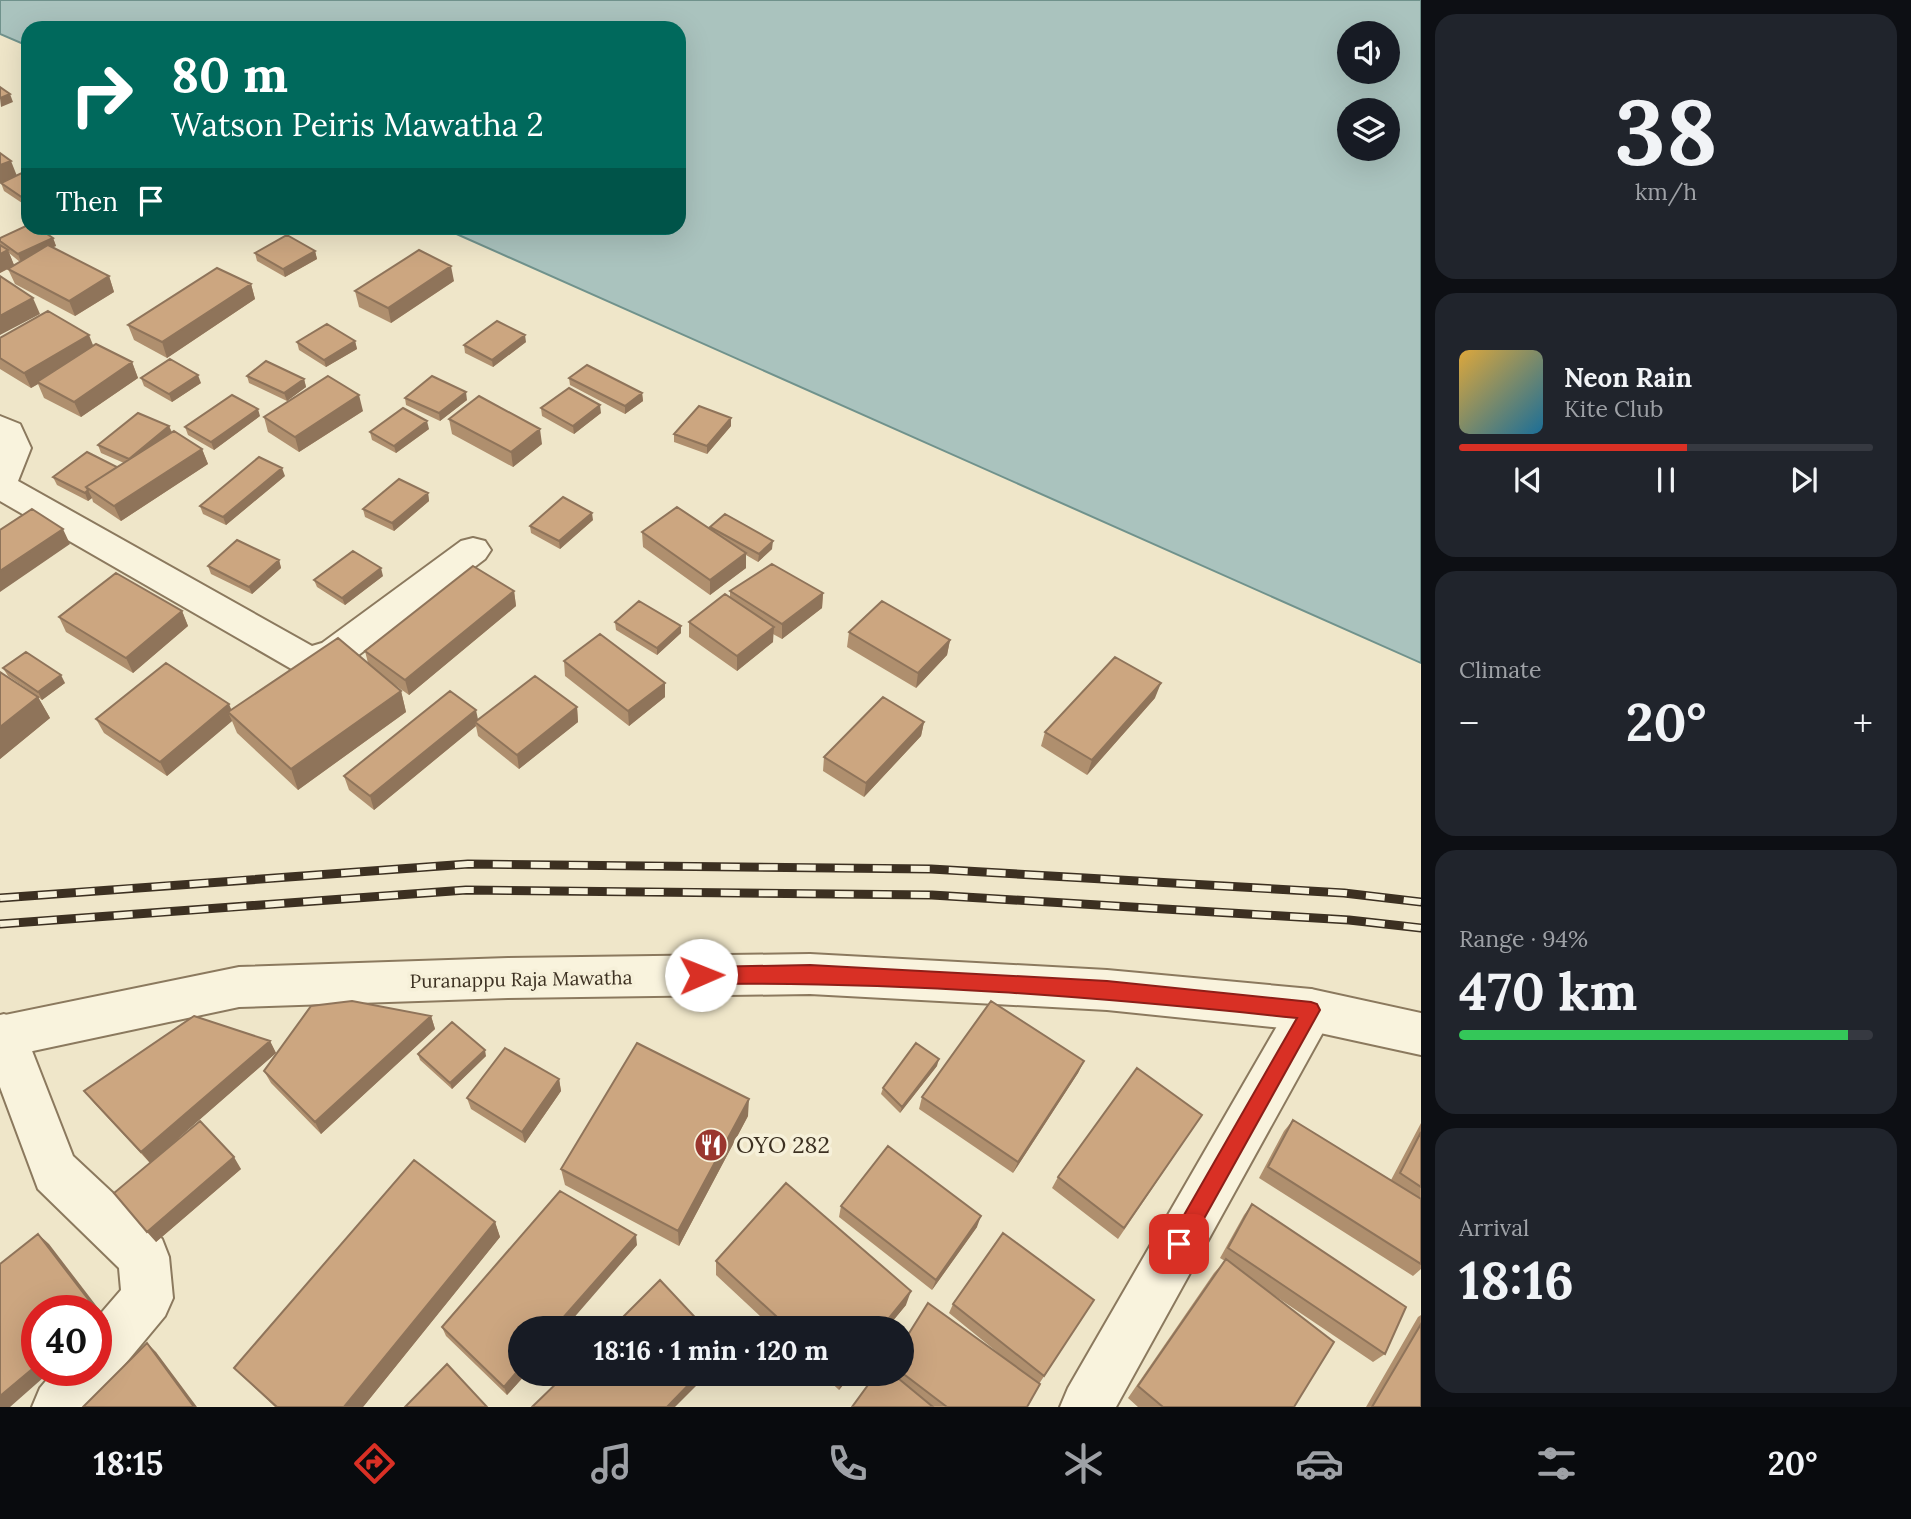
<!DOCTYPE html>
<html lang="en">
<head>
<meta charset="utf-8">
<style>
  :root { --surface:#171b24; --page:#20242c; --text:#f1f3f6; --muted:#9ea1a6; --line:#363941; --accent:#d93025 }
  body { margin:0; font-family:Lora,serif; background:var(--page); color:var(--text); height:100vh; display:flex; flex-direction:column; font-size:26px; white-space:nowrap }
  * { box-sizing:border-box; margin:0 }
  p { font-size:23px; color:var(--muted) }
  .icon { flex:none; width:38px; height:38px; fill:none; stroke:currentColor; stroke-width:2; stroke-linecap:round; stroke-linejoin:round }
  .map { position:relative; flex:1; overflow:hidden }
  .details { display:flex; flex-direction:column; gap:14px; padding:14px; background:#0d0f14; width:490px }
  .details>* { flex:none }
  .top-card { position:absolute; left:21px; top:21px; width:665px; height:214px; border-radius:21px; box-shadow:0 7px 28px #0002; background:#00695c; color:#fff; overflow:hidden }
  .fabs { position:absolute; left:1337px; top:21px; display:grid; gap:14px }
  .fabs a { display:grid; place-items:center; width:63px; height:63px; border-radius:50%; background:var(--surface); box-shadow:0 7px 28px #0002; font-size:35px }
  .speed { position:absolute; left:21px; top:1295px; display:flex; gap:14px; font-size:35px; font-weight:700; text-align:center }
  .speed>* { display:grid; place-content:center; width:91px; height:91px; border-radius:50%; background:var(--surface); box-shadow:0 7px 28px #0002; line-height:1 }
  .speed .limit { border:10px solid #d22; background:#fff; color:#111 }
  .pin { position:absolute; display:grid; place-items:center; width:60px; height:60px; color:#fff; margin:-30px; border-radius:14px; box-shadow:0 4px 10px #0006 }
  .me { position:absolute; width:77px; margin:-38px; rotate:89deg; stroke-linejoin:round; filter:drop-shadow(0 0 5px #0008) }
  .turn { display:flex; align-items:center; gap:24px; height:147px; padding:0 35px; font-size:32px }
  .turn .icon { width:91px; height:91px; stroke-width:2.5 }
  .turn b { display:block; font-size:49px; line-height:60px }
  .then { display:flex; align-items:center; height:66px; padding:0 35px; background:#0003; gap:14px; font-size:26px }
  .big { font-size:52px; font-weight:700; line-height:1.1 }
  .details .card { flex:1; display:flex; flex-direction:column; justify-content:center; gap:10px; min-width:0; padding:0 24px; border-radius:21px; background:var(--page) }
  .details .dial { align-items:center; gap:0 }
  .dial b { font-size:91px; line-height:1 }
  .song { display:flex; align-items:center; gap:21px }
  .cover { width:84px; height:84px; border-radius:10px; background:linear-gradient(135deg,hsl(40 70% 55%),hsl(200 70% 35%)) }
  .played { height:7px; border-radius:4px; background:linear-gradient(90deg,var(--accent) 55%,var(--line) 55%) }
  .keys { display:flex; justify-content:space-around; direction:ltr }
  .heat { display:flex; justify-content:space-between; align-items:center; font-size:38px; direction:ltr }
  .charge { height:10px; border-radius:5px; background:linear-gradient(90deg,#34c759 94%,var(--line) 0) }
  .trip { position:absolute; left:508px; top:1316px; width:406px; height:70px; border-radius:35px; background:var(--surface); box-shadow:0 7px 28px #0002; font-weight:700; line-height:70px; text-align:center }
  .menu { display:flex; height:112px; justify-content:space-around; align-items:center; background:#090b0e; color:var(--muted) }
  .menu .icon { width:49px; height:49px }
  .menu .on { color:var(--accent) }
  .menu b { font-size:32px; color:var(--text) }
  main { display:flex; flex:1; min-height:0 }
  .map>svg:first-child { display:block }
  .water { fill:#aac3be; stroke:#70928c; stroke-width:2; fill-rule:evenodd }
  .lines { fill:none; stroke-linecap:round; stroke-linejoin:round }
  .minor-casing { stroke:#8b795e; stroke-width:4 }
  .tertiary-casing { stroke:#8b795e; stroke-width:4 }
  .minor { fill:#f9f3dd; fill-rule:evenodd }
  .tertiary { fill:#f9f3dd; fill-rule:evenodd }
  .rail-casing { stroke:#3c3021; stroke-width:9 }
  .rail { stroke:#f6f0d9; stroke-width:6; stroke-dasharray:19; stroke-linecap:butt }
  .wall { fill:#af8f6e; fill-rule:evenodd }
  .shaded-wall { fill:#8f745a }
  .building { fill:#cca680; stroke:#8f745a; stroke-width:2 }
  .route { fill:#d93025; stroke:#8d1f18; stroke-width:2 }
  .labels { text-anchor:middle; stroke-width:7; stroke-linejoin:round; paint-order:stroke }
  .street-label { font-size:19px; fill:#3c3021; stroke:#f6f0d9 }
  .near-poi-label { font-size:23px; fill:#3c3021; stroke:#f6f0d9; text-anchor:start }
</style>
</head>
<body>
<main>
<div class="map">
<svg width="1421" height="1407" viewBox="0 0 1421 1407">
  <rect width="100%" height="100%" fill="#efe6c9"/>
  <path class="water" d="M0 0H1421V663L443 228H679V28H28V46L0 34ZM1349 33H1388V72H1349ZM1349 110H1388V149H1349Z"/>
  <g class="lines">
    <defs>
      <path id="minor" d="M0 416 20 424 31 448 18 481 312 646 322 643 461 541 473 538 485 541 491 550 485 559 348 663 308 675 295 671 0 501Z
        M1311 989 1327 995 1334 1010 1327 1025 1116 1407H1060L1068 1388 1295 995Z
        M4 1014 20 1020 73 1156 162 1239 169 1257 173 1298 165 1316 111 1381 93 1407H32L40 1388 55 1370H96V1319L121 1290 119 1268 38 1189 0 1087V1015Z"/>
      <path id="tertiary" d="M810 954 1107 970 1311 989 1421 1013V1055L1311 1031 1107 1010 810 994 508 998 239 1007 0 1058V1016L239 967 508 958Z"/>
    </defs>
    <use href="#minor" class="minor-casing"/>
    <use href="#tertiary" class="tertiary-casing"/>
    <use href="#minor" class="minor"/>
    <use href="#tertiary" class="tertiary"/>
    <defs>
      <path id="rail" d="M0 898 468 864 931 869 1344 893 1421 902
        M0 924 466 890 932 895 1349 920 1421 928"/>
    </defs>
    <use href="#rail" class="rail-casing"/>
    <use href="#rail" class="rail"/>
  </g>
  <path class="wall" d="M28 170V207L4 191 1 183Z
    M137 228H162L149 234Z
    M0 238H53L56 246 52 247 109 276 114 292 75 316 15 284 8 269 0 273ZM9 253 20 262 14 265Z
    M315 251 317 259 285 277 257 261 255 253Z
    M454 281 391 323 359 307 355 291Z
    M251 284 255 299 167 358 134 340 128 325Z
    M0 338 93 346 132 362 138 378 81 417 44 398 38 384 31 388 0 369Z
    M355 341 357 349 326 367 299 350 297 342Z
    M526 342 493 367 465 353 464 345Z
    M247 376 304 379 306 387 287 401 249 383Z
    M141 378 201 383 172 402 144 386Z
    M569 378 642 393 643 401 625 414 570 385Z
    M405 398 467 400 440 421 406 405Z
    M541 408 601 413 574 434 542 416Z
    M363 411 299 452 268 432 264 417Z
    M260 416 214 450 188 435 185 427Z
    M449 419 542 444 513 467 452 434Z
    M169 426 172 432 202 449 208 464 121 521 93 502 92 498 88 501 57 485 53 477 117 467 124 463 101 453 98 445Z
    M731 426 707 454 674 442V434Z
    M429 429 396 453 372 440 370 432Z
    M285 476 226 525 203 514 200 506Z
    M428 493 429 501 394 531 365 517 363 509Z
    M593 520 560 549 531 533 530 526Z
    M710 527 772 549 758 562 746 555V568L710 595 643 547 642 532 710 529Z
    M279 560 281 568 252 594 211 574 208 566Z
    M383 576 345 605 317 587 314 580Z
    M514 591 516 606 409 695 388 680 401 691 406 712 298 790 237 733 232 721 167 776 104 733 96 719 232 710 368 663 365 651Z
    M730 591 823 593 822 608 782 639 773 634V642L737 671 689 637V622L730 597Z
    M182 611 188 626 133 673 66 632 59 617Z
    M615 622 681 626V633L657 655 616 630Z
    M849 632 950 640 947 655 916 688 847 647Z
    M564 661 665 697 629 726 565 676Z
    M3 668 65 683 42 700 38 697 50 718 0 759V672L33 693 8 676Z
    M1155 698 1087 775 1041 746 1045 732Z
    M577 707 578 722 519 769 478 736 476 726 374 810 349 790 344 776 478 720Z
    M924 722 921 736 864 797 823 771 824 757Z
    M431 1016 435 1029 321 1134 271 1083 264 1071Z
    M270 1041 276 1053 178 1138 241 1169 156 1242 150 1163 94 1103 84 1091Z
    M418 1054 486 1056 452 1089 420 1060Z
    M1084 1061 1078 1073 1013 1173 919 1109 922 1097Z
    M937 1066 900 1113 881 1094 883 1088Z
    M559 1079 561 1091 525 1143 471 1109 467 1098Z
    M1202 1115 1118 1239 1052 1188 1058 1177Z
    M748 1116 679 1246 565 1185 561 1169Z
    M1293 1120 1391 1180 1421 1123V1269L1413 1276 1259 1178 1284 1131Z
    M1252 1204 1385 1354 1373 1362 1259 1285 1294 1407H1138L1128 1398 1214 1273 1225 1261 1220 1258 1244 1215Z
    M841 1206 977 1227 932 1290 839 1217Z
    M495 1222 500 1237 363 1407H275L234 1368Z
    M637 1245 520 1374H526L507 1395 446 1336 442 1327Z
    M716 1261 906 1305 887 1328H773L716 1275Z
    M1094 1300 1039 1384 1027 1407H852L876 1374H901V1346L1013 1365 949 1313 953 1304Z
    M1421 1315V1407H1366L1418 1317Z
    M822 1374H852L839 1390Z"/>
  <path class="shaded-wall" d="M10 94 13 102 1 107 0 98Z
    M11 161 17 176 0 183V165Z
    M147 228H162L149 234Z
    M53 238 56 246 21 262 18 254Z
    M8 250 14 265 0 273V254Z
    M315 251 317 259 285 277 283 269Z
    M451 266 454 281 391 323 388 308Z
    M109 276 114 292 75 316 69 301Z
    M251 284 255 299 167 358 162 342Z
    M33 298 40 314 0 335V316Z
    M89 335 95 350 37 382 38 384 31 388 24 373Z
    M525 335 526 342 493 367 492 360Z
    M355 341 357 349 326 367 324 360Z
    M132 362 138 378 81 417 74 402Z
    M198 375 201 383 172 402 169 394Z
    M304 379 306 387 287 401 284 393Z
    M466 392 467 400 440 421 439 413Z
    M642 393 643 401 625 414V406Z
    M359 395 363 411 299 452 295 437Z
    M600 405 601 413 574 434 573 426Z
    M258 409 260 416 214 450 211 442Z
    M731 418V426L707 454V446Z
    M427 421 429 429 396 453 394 446Z
    M169 426 172 434 129 459Z
    M540 429 542 444 513 467 511 452Z
    M202 449 208 464 121 521 114 506Z
    M282 468 285 476 226 525 223 517Z
    M88 490 92 498 88 501 85 493Z
    M428 493 429 501 394 531 392 523Z
    M592 513 593 520 560 549 559 541Z
    M63 529 70 544 0 592V571Z
    M773 541 772 549 758 562 759 554Z
    M746 553V568L710 595V580Z
    M279 560 281 568 252 594 249 587Z
    M381 568 383 576 345 605 342 598Z
    M514 591 516 606 409 695 405 680Z
    M823 593 822 608 782 639V624Z
    M182 611 188 626 133 673 126 658Z
    M681 626V633L657 655V648Z
    M774 627 773 642 737 671V656Z
    M950 640 947 655 916 688 918 673Z
    M61 675 65 683 42 700 38 692Z
    M665 683V697L629 726 628 711Z
    M1161 683 1155 698 1087 775 1092 760Z
    M401 691 406 712 298 790 291 769Z
    M38 697 50 718 0 759V727Z
    M229 704 235 718 228 712 232 721 167 776 160 762Z
    M577 707 578 722 519 769 517 755Z
    M476 710 479 724 475 722 476 726 374 810 370 796Z
    M924 722 921 736 864 797 866 783Z
    M431 1016 435 1029 321 1134 315 1122Z
    M270 1041 276 1053 150 1163 141 1152Z
    M485 1050 486 1056 452 1089 450 1083Z
    M939 1059 937 1066 900 1113 902 1107Z
    M1084 1061 1078 1073 1013 1173 1018 1162Z
    M559 1079 561 1091 525 1143 522 1132Z
    M749 1099 748 1116 679 1246 678 1231Z
    M234 1157 241 1169 156 1242 147 1232Z
    M981 1216 977 1227 932 1290 936 1280Z
    M495 1222 500 1237 363 1407H344Z
    M38 1234 49 1244 108 1321 96 1332V1313Z
    M636 1235 637 1245 565 1328H554Z
    M911 1291 906 1305 887 1328H881Z
    M147 1343 156 1352 197 1407H194Z
    M37 1365V1370H52L10 1407H0V1396Z
    M520 1368V1374H526L507 1395 504 1387Z
    M699 1374H708L675 1407H667Z
    M845 1374H852L839 1390 842 1377Z"/>
  <path class="building" d="M0 87 10 94 0 98Z
    M0 153 11 161 0 165Z
    M28 170V199L26 200 1 183Z
    M28 225V228H38L53 238 18 254 0 241V238Z
    M287 235 315 251 283 269 255 253Z
    M0 245 8 250 0 254Z
    M48 245 109 276 69 301 8 269Z
    M419 250 451 266 388 308 355 291Z
    M217 268 251 284 162 342 128 325Z
    M0 276 33 298 0 316Z
    M48 311 89 335 24 373 0 358V338Z
    M497 321 525 335 492 360 464 345Z
    M327 324 355 341 324 360 297 342Z
    M96 344 132 362 74 402 37 382Z
    M170 359 198 375 169 394 141 378Z
    M266 361 304 379 284 393 247 376Z
    M587 365 642 393 625 406 569 378Z
    M328 376 359 395 295 437 264 417Z
    M432 376 466 392 439 413 405 398Z
    M569 388 600 405 573 426 541 408Z
    M232 395 258 409 211 442 185 427Z
    M479 396 540 429 511 452 449 419Z
    M699 406 731 418 707 446 674 434Z
    M403 408 427 421 394 446 370 432Z
    M138 413 169 426 129 459 98 445Z
    M174 431 202 449 114 506 86 487Z
    M87 452 117 467 86 487 88 490 85 493 53 477Z
    M259 457 282 468 223 517 200 506Z
    M399 479 428 493 392 523 363 509Z
    M563 497 592 513 559 541 530 526Z
    M677 507 746 553 710 580 642 532Z
    M32 509 63 529 0 571V530Z
    M725 514 773 541 759 554 710 527Z
    M237 540 279 560 249 587 208 566Z
    M353 551 381 568 342 598 314 580Z
    M772 564 823 593 782 624 730 591Z
    M473 566 514 591 405 680 365 651Z
    M116 573 182 611 126 658 59 617Z
    M725 594 774 627 737 656 689 622Z
    M639 601 681 626 657 648 615 622Z
    M882 601 950 640 918 673 849 632Z
    M600 634 665 683 628 711 564 661Z
    M338 638 401 691 291 769 228 712Z
    M26 652 61 675 38 692 3 668Z
    M1115 657 1161 683 1092 760 1045 732Z
    M166 663 229 704 160 762 96 719Z
    M0 672 38 697 0 727Z
    M535 676 577 707 517 755 475 722Z
    M450 691 476 710 370 796 344 776Z
    M883 697 924 722 866 783 824 757Z
    M352 1001 431 1016 315 1122 264 1071 311 1006Z
    M991 1001 1084 1061 1018 1162 922 1097Z
    M194 1016 270 1041 141 1152 84 1091Z
    M452 1022 485 1050 450 1083 418 1054Z
    M637 1043 749 1099 678 1231 561 1169Z
    M916 1043 939 1059 902 1107 883 1088Z
    M505 1048 559 1079 522 1132 467 1098Z
    M1137 1068 1202 1115 1124 1228 1058 1177Z
    M1293 1120 1421 1199V1264L1268 1167Z
    M200 1121 234 1157 147 1232 114 1193Z
    M1421 1132V1187L1400 1173Z
    M888 1146 981 1216 936 1280 841 1206Z
    M414 1160 495 1222 344 1407H277L234 1368Z
    M786 1183 911 1291 881 1328H789L716 1261Z
    M560 1191 636 1235 554 1328H520V1368L504 1387 442 1327Z
    M1252 1204 1406 1307 1385 1354 1228 1248Z
    M1003 1233 1094 1300 1044 1376 953 1304Z
    M38 1234 98 1312 96 1313V1311H37V1365L0 1396V1264Z
    M1226 1259 1334 1342 1294 1407H1163L1138 1386Z
    M660 1280 705 1328H612Z
    M928 1303 1040 1384 1027 1407H947L901 1372V1346Z
    M1421 1324V1407H1372Z
    M147 1343 194 1407H83Z
    M447 1364 487 1407H405Z
    M566 1374H699L667 1407H532Z
    M876 1374H893L933 1407H852Z"/>
  <path class="route" d="M810 965 1107 981 1311 1002 1317 1004 1320 1010 1186 1251 1179 1254 1172 1251 1169 1244 1172 1236 1297 1018C1098 997 900 981 701 984L694 981 691 975 694 969 701 967Z"/>
  <defs>
    <symbol id="restaurant-disc" viewBox="-11 -11 22 22"><circle r="9.5" fill="#9a362e" stroke="#f6f0d9"/><path d="M-5-6h1v4h1v-4h1v4h1v-4h1v5L-1.5 .5V6h-2V.5L-5-1ZM5-6V6H3V1.5H1.5Q1.5-4 5-6Z" fill="#fff"/></symbol>
  </defs>
  <g fill-rule="evenodd">
    <use href="#restaurant-disc" x="692" y="1126" width="38" height="38"/>
  </g>
  <g class="labels">
    <g class="street-label">
      <text transform="translate(521 979) rotate(-1)" y="7">Puranappu Raja Mawatha</text>
    </g>
    <g class="near-poi-label">
      <text x="736" y="1153">OYO 282</text>
    </g>
  </g>
</svg>
<div class="fabs">
<a><svg class="icon" aria-label="sound" viewBox="0 0 24 24"><path d="M4 9h4l5-4v14l-5-4H4zM17 9q2 3 0 6"/></svg></a>
<a><svg class="icon" aria-label="layers" viewBox="0 0 24 24"><path d="M12 4l9 5-9 5-9-5zM3 14l9 5 9-5"/></svg></a>
</div>
<div class="speed"><div class="limit">40</div></div>
<div class="pin" style="left:1179px;top:1244px;background:#d93025"><svg class="icon" aria-label="arrive" viewBox="0 0 24 24"><path d="M6 21V4h12l-3 4 3 4H6"/></svg></div>
<svg class="me" style="left:701px;top:975px" viewBox="-20 -20 40 40"><circle r="19" fill="#fff"/><path d="M0-13L10 11 0 6-10 11z" fill="#d93025"/></svg>
<div class="trip">18:16 · 1 min · 120 m</div>
<div class="top-card">
<div class="turn"><svg class="icon" aria-label="right" viewBox="0 0 24 24"><path d="M7 20v-9h11M14 6l5 5-5 5"/></svg><div><b>80 m</b>Watson Peiris Mawatha 2</div></div>
<div class="then">Then<svg class="icon" aria-label="arrive" viewBox="0 0 24 24"><path d="M6 21V4h12l-3 4 3 4H6"/></svg></div>
</div>
</div>
<section class="details">
<div class="card dial"><b>38</b><p>km/h</p></div>
<div class="card">
<div class="song"><i class="cover"></i><div><b>Neon Rain</b><p>Kite Club</p></div></div>
<div class="played"></div>
<div class="keys"><svg class="icon" aria-label="previous" viewBox="0 0 24 24"><path d="M18 5L8 12l10 7zM5 5v14"/></svg><svg class="icon" aria-label="pause" viewBox="0 0 24 24"><path d="M8 5v14M16 5v14"/></svg><svg class="icon" aria-label="next" viewBox="0 0 24 24"><path d="M6 5l10 7-10 7zM19 5v14"/></svg></div>
</div>
<div class="card"><p>Climate</p>
<div class="heat"><a>−</a><b class="big">20°</b><a>+</a></div>
</div>
<div class="card"><p>Range · 94%</p><b class="big">470 km</b><div class="charge"></div></div>
<div class="card"><p>Arrival</p><b class="big">18:16</b></div>
</section>
</main>
<nav class="menu">
<b>18:15</b>
<svg class="icon on" aria-label="directions" viewBox="0 0 24 24"><path d="M12 3l9 9-9 9-9-9zM9 14v-3h6M13 9l2 2-2 2"/></svg>
<svg class="icon" aria-label="music" viewBox="0 0 24 24"><path d="M9 18V5l10-2v13"/><circle cx="6" cy="18" r="3"/><circle cx="16" cy="16" r="3"/></svg>
<svg class="icon" aria-label="phone" viewBox="0 0 24 24"><path d="M5 4h4l2 5-3 2q2 4 5 5l2-3 5 2v4C11 20 4 13 5 4z"/></svg>
<svg class="icon" aria-label="climate" viewBox="0 0 24 24"><path d="M12 3v18M4 7l16 10M4 17L20 7"/></svg>
<svg class="icon" aria-label="car" viewBox="0 0 24 24"><path d="M5 17H2v-5l4-1 3-4h7l3 4 3 1v5h-3M9 17h6M6 11h13"/><circle cx="7" cy="17" r="2"/><circle cx="17" cy="17" r="2"/></svg>
<svg class="icon" aria-label="filters" viewBox="0 0 24 24"><path d="M4 7h16M4 17h16"/><circle cx="9" cy="7" r="2"/><circle cx="15" cy="17" r="2"/></svg>
<b>20°</b>
</nav>
</body>
</html>
